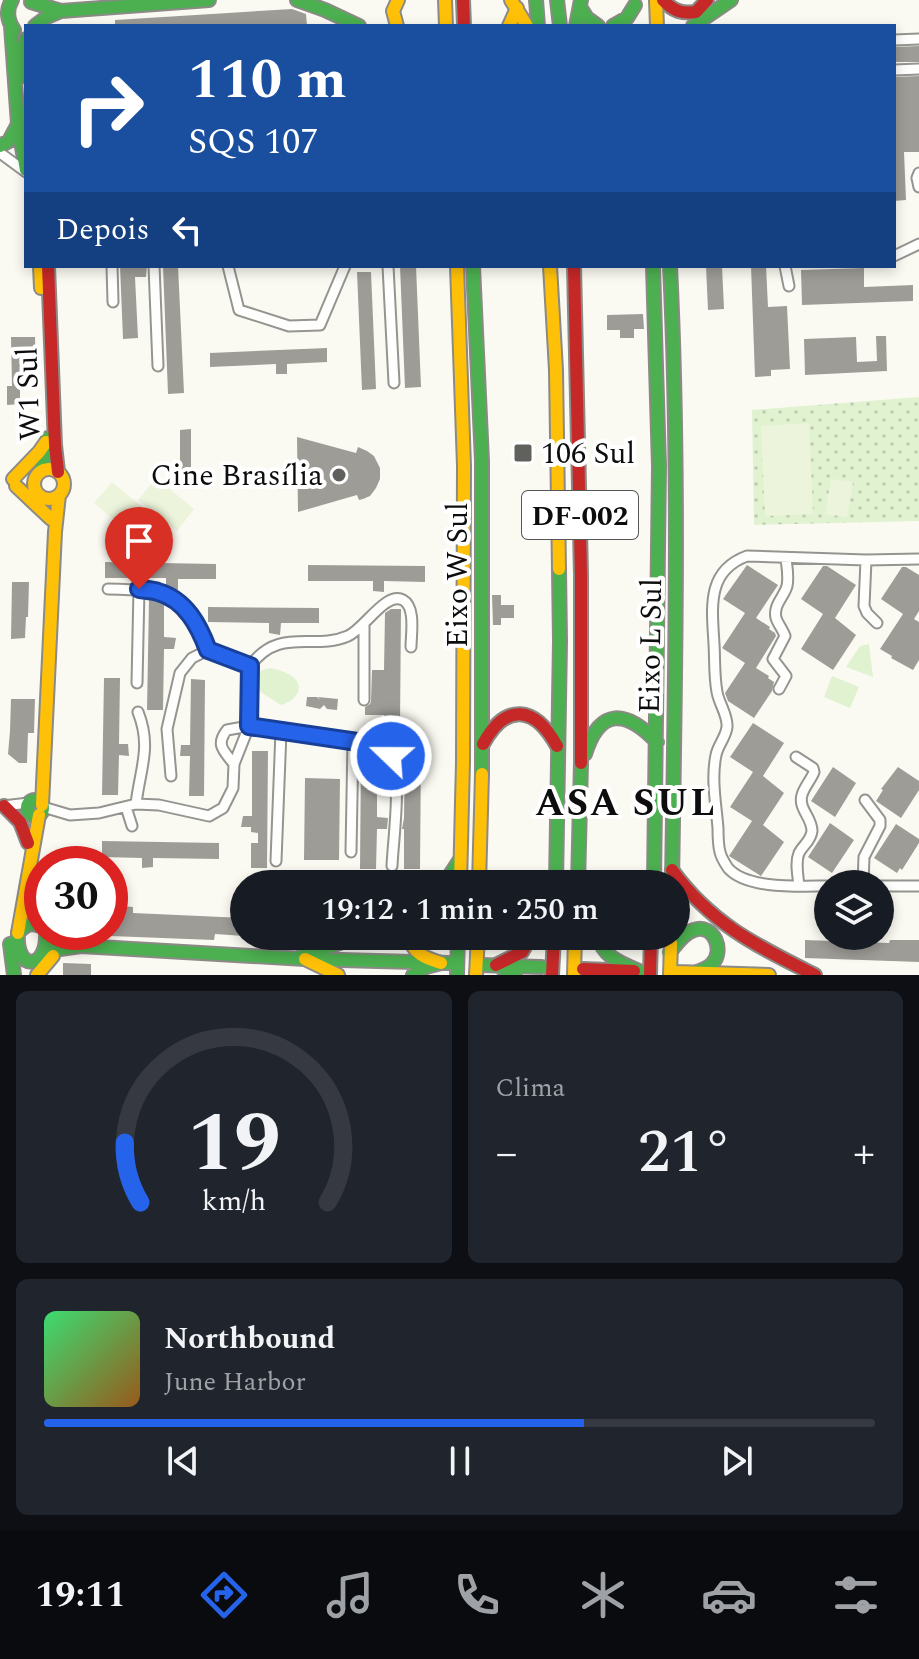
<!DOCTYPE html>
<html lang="pt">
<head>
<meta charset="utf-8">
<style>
  :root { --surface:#171b24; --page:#20242c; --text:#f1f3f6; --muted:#9ea1a6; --line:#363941; --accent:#2563eb }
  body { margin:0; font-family:Spectral,serif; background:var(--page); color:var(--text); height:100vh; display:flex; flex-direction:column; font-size:30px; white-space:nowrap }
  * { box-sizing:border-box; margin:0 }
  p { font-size:26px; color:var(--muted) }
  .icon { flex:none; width:44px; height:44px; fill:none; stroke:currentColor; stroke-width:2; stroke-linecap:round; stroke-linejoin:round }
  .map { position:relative; height:975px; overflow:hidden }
  .side { display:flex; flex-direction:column; gap:16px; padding:16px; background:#0d0f14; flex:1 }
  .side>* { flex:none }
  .hud { position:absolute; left:24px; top:24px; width:872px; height:244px; border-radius:0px; box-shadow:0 4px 12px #0003; background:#1a4fa0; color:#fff; overflow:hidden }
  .fabs { position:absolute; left:814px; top:870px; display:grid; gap:16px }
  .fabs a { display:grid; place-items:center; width:80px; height:80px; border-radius:50%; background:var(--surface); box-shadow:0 4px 12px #0003; font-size:40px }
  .speed { position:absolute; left:24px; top:846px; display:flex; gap:16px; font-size:40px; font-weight:700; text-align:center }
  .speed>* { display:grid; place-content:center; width:104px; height:104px; border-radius:50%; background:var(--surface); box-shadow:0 4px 12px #0003; line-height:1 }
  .speed .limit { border:12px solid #d22; background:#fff; color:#111 }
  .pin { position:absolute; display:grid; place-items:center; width:68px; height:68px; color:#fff; margin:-82px -34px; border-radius:50% 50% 50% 0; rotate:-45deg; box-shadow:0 0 8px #0007 }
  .pin .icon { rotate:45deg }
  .me { position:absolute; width:88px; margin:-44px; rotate:292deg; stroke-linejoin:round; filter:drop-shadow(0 0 6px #0008) }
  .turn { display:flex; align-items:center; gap:28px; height:168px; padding:0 32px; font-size:36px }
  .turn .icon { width:104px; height:104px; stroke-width:2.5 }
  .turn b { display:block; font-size:56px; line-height:68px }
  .then { display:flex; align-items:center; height:76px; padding:0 32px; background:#0003; gap:16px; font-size:30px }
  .big { font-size:60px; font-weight:600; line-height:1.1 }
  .side .tile { flex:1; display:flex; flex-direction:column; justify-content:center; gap:12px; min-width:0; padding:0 28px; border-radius:12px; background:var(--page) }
  .side .dial { align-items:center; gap:0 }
  .dial svg { height:208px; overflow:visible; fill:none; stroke:var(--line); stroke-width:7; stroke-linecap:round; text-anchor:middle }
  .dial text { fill:var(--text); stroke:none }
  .song { display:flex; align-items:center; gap:24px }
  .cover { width:96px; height:96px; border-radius:12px; background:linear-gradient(135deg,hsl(140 70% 55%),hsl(30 70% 35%)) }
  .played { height:8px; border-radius:4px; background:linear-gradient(90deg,var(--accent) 65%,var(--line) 65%) }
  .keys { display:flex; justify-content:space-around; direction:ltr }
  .heat { display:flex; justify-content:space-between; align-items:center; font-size:44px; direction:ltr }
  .side .tiles { flex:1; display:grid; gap:16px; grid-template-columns:1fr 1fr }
  .tile:last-child { grid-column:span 2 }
  .trip { position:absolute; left:230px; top:870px; width:460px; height:80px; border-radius:40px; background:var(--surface); box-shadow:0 4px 12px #0003; font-weight:600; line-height:80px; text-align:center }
  .tab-bar { display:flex; height:128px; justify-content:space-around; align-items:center; background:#090b0e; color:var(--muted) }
  .tab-bar .icon { width:56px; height:56px }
  .tab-bar .active { color:var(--accent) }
  .tab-bar b { font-size:36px; color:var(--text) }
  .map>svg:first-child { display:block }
  .grass { fill:url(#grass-dots) }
  .park { fill:#e1f2d1 }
  .pitch { fill:#ecf5db }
  .building { fill:#9e9c97 }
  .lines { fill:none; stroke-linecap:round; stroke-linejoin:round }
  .street-casing { stroke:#949490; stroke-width:13 }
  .fast-casing { stroke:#8b8a87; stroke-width:16 }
  .slow-casing { stroke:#8b8a87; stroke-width:16 }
  .jam-casing { stroke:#8b8a87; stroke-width:16 }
  .street { stroke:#fefefd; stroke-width:9 }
  .fast { stroke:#4caf50; stroke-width:12 }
  .slow { stroke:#ffc107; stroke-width:12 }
  .jam { stroke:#c62828; stroke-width:12 }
  .route-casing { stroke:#184099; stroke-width:20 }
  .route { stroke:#2563eb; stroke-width:14 }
  .poi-dot { fill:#60605d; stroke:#fff; stroke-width:3 }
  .labels { text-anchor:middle; stroke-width:8; stroke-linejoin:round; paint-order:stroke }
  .shield { fill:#fff; stroke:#565656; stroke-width:2 }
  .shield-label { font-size:28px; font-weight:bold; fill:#0d0d0d }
  .street-label { font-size:30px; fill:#0d0d0d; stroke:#fff }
  .poi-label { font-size:30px; fill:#0d0d0d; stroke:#fff; text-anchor:start }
  .district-label { font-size:38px; font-weight:bold; letter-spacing:2px; fill:#0d0d0d; stroke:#fff }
</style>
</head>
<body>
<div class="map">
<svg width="919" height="975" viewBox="0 0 919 975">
  <defs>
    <pattern id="grass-dots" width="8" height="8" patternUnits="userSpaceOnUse" patternTransform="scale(2)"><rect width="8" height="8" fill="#e1f2d1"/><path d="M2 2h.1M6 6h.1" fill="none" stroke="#c0ceb2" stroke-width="1.8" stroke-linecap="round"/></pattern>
  </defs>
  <rect width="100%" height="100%" fill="#fbfaf2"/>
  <path class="grass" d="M919 397V521L754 525 752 410Z"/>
  <path class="park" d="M869 644 873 677 846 667 860 646Z
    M271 668C279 670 291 673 296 680 305 692 291 703 281 705L262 693 257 687 258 675 262 670Z
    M832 676 859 687 850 708 824 697Z"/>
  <path class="pitch" d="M809 423 813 514 765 516 761 426Z
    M156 478 194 509 177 531 138 500Z
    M831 479 853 482 847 517 825 514Z
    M112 482 146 510 128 532 94 503Z"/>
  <path class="building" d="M292 9 306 14 307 26H115V20Z
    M919 46V62H894V47Z
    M919 76V152H904L906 200 894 201V77Z
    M120 266H147L146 277H135L138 338 123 339Z
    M163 266H178L184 393 168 394Z
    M400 266H416L421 387 405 388Z
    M706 266H722L724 309 708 310Z
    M751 266H766L768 307 787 306 790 369 771 370V376L755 377Z
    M864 268V287L913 285V301L802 305 801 270Z
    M357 272H371L376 389 362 390Z
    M643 314 644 329H634V338H620V330H607V315Z
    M876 336H886L887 371 805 375 804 339 856 337 857 362 877 361Z
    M11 337H35L36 375 20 376V404L7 405V386H12Z
    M327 348V362L287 364V374H276V364L210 367V353Z
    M191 429V470H180V430Z
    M297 437 356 453 358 447 367 451 374 456 380 468V479L376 488 370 496 363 499 359 500 357 495 298 512Z
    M105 562 216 564V579H178V590L166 588V578H105Z
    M308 565 425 566V582L384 581V592L373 591V581H308Z
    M747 565 778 585 756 618 770 627 769 629 775 633 776 636 756 668 769 676 768 678 774 682 772 691 754 718 728 701 725 693 745 663 722 648 745 613 723 599Z
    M823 566H827L856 585 835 618 856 635 833 670 801 649 823 614 801 599Z
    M902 567H906L919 575V611L914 619 919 622V660L913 670 891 658 892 656 880 649 903 614 881 599Z
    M12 582H29L28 617H26L25 638 11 639Z
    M492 595H501V605H514V618H501V625H493Z
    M149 599 164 604V637L176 638 174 649H164L163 710H147Z
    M208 607 319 608V623H281L280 635 269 633V623L208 622Z
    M391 609H401L400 725H384V715H365V707L370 704 371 701 372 670H384L385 613Z
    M104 678H120L119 744H128L129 756 119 755 118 795H102Z
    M191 679 205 680 204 796H189L190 756H180L181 745H190Z
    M307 697H317L320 700 318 697 338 699 337 710 327 709 324 705 320 709 306 706Z
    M11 699H35L34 733H28L27 763H19L8 754 10 731Z
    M753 723 784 743 763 776 784 793 763 825 784 842 761 876 729 856 752 821 730 807 753 772 730 757Z
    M252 751H268L267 868H251V843H258V833L251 832V827H241L243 816H252Z
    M361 752 377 753V817L388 818 387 829H377L376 869H360Z
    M405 752H421L420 869H404V829H402L404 818Z
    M833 767 856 783 835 817 811 801Z
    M898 767 919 781V790L901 818 876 801 883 790 881 789Z
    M305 778 340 779 339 860H304Z
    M830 823 854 840 832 873 808 857Z
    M896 824 919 839V843L902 870 900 868 897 873 874 858Z
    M102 841 219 843V859L153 858V867L142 868V858L102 857Z
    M122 906 133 907V913L244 918V936L215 934 214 940 110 936V914L122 913Z
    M805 940 889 943 890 940H919V962L805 958Z
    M63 963 91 964V975H63Z"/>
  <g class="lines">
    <defs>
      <path id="street" d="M894 40 919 39
        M894 70 919 69
        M0 153 26 172
        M919 173 917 178 919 187
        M894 256 919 244
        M112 266 113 302
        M154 266 158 366
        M228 266 239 310 289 326 320 325 345 266
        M388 266 394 383
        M785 266 789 286
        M866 560 864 606 867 613 877 623
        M108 589C165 590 187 593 208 650
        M250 666C279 626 313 651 348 636 365 628 386 591 403 600 416 607 411 635 411 647
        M137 683 139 589
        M779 689 786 676 773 659 785 636C783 630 778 624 776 618 773 605 784 597 787 586 789 577 787 567 786 559
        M364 700V624
        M796 757 813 768 814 772C811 780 804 787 802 795 798 809 812 817 812 831 811 841 803 845 799 853 795 863 798 875 799 886
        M234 764C224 751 215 745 227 730L249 726 378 745C383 748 389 752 391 758 402 780 393 840 392 866
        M136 804C140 769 152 747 138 712
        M3 806 29 803
        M43 807 70 815 99 813 136 804 159 805 209 816 223 808 233 788 234 764 249 726 250 666 208 650 192 658 180 673 167 729 171 776
        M126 807 132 826
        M351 852 353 741
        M276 861 281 731
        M863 884 864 857 880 826V820L865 800
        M828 886C802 886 747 890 728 868 726 865 721 857 720 852 718 845 718 836 718 828 716 804 711 779 716 755 718 745 726 737 727 727 728 715 719 704 717 692 714 676 715 660 714 644 712 608 706 571 747 556L866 560 919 559
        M880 886H919"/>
      <path id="fast" d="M12 0C6 10 7 20 14 30
        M297 0 325 10 359 26
        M536 0 538 26
        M557 0 560 26
        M31 2 61 11
        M580 7 587 18 598 26
        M11 26 18 124 26 170
        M35 26 47 17 61 11 209 0
        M576 26 581 0
        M613 26 627 18 635 5
        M693 26 731 0
        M21 77V55L26 39
        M0 146 9 141 18 124
        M473 266 482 461V774
        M653 266 659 466 654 884
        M670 266C680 472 675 678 672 884
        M41 470 48 446V438
        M585 754C600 707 626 710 657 742
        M27 808a8 8 0 1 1 16 0a8 8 0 1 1-16 0Z
        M444 884 459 861
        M556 884 560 641 559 569
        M578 884 581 763
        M42 927C32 921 25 925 18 933 15 972 48 971 46 932
        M598 936C603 957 620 963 639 971
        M10 944 14 975
        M46 951 81 946 305 959 450 963
        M670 952C677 944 683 933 694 930 714 923 725 951 712 964 707 969 700 971 694 973
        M298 958 359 936
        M481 965 542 967
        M496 965 515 975
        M413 975 426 967 441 963
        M457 975 458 936"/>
      <path id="slow" d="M445 0 446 26
        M511 0 527 26
        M656 0 657 26
        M397 26 393 11 398 0
        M509 26 517 8
        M40 266 41 288
        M457 266 464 466 463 762 460 884
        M550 266 556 370 559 569
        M34 484a15 15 0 1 1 30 0a15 15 0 1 1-30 0Z
        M13 479 39 452 46 442
        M16 486 51 519
        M42 805 55 532 59 495
        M479 884 482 774
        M27 891 40 925
        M18 933 39 815
        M409 936C413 954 425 958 441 963
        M305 959 338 975
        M676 972 769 975
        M37 975 53 956
        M476 975 478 936
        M574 975 575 936
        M670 975 671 943"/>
      <path id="jam" d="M463 0 464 26
        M663 0C673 11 682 14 696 12L707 0
        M48 266 55 445 58 472
        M574 266 581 575V763
        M483 744C506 702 535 706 557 746
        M4 806 20 822 28 843
        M672 870C711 924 757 946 815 975
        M496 965 522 952 531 936
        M583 969 634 971
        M552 975 554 936
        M650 975 651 936"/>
    </defs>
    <use href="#street" class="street-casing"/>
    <use href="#fast" class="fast-casing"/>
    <use href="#slow" class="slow-casing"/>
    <use href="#jam" class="jam-casing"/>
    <use href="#street" class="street"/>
    <use href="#fast" class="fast"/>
    <use href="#slow" class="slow"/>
    <use href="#jam" class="jam"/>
  </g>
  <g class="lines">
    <defs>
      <path id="route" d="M139 589C145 590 152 590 158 592 186 600 199 626 208 650L250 666 249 726 378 745 385 749 391 756"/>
    </defs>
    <use href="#route" class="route-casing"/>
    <use href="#route" class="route"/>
  </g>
  <g class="poi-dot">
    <rect x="513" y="443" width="20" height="20" rx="4"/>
    <circle cx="339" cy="475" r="8"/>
  </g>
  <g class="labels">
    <rect class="shield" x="522" y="491" width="116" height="48" rx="6"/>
    <g class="shield-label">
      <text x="580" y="525">DF-002</text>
    </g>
    <g class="street-label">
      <text transform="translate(28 394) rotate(-92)" y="10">W1 Sul</text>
      <text transform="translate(457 575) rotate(-90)" y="10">Eixo W Sul</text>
      <text transform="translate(650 646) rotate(-89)" y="10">Eixo L Sul</text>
    </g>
    <g class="poi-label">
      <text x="541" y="463">106 Sul</text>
      <text x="323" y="485" text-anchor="end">Cine Brasília</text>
    </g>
    <g class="district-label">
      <text x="626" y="815">ASA SUL</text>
    </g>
  </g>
</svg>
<div class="fabs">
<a><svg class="icon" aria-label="layers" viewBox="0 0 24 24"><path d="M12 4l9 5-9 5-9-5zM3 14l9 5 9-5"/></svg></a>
</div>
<div class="speed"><div class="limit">30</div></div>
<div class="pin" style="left:139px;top:589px;background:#d93025"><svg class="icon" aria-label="arrive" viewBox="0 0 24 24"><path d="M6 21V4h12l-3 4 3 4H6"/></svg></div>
<svg class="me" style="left:391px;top:756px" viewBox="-20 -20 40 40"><circle r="17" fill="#2563eb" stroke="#fff" stroke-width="3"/><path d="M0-11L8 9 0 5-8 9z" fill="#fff"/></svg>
<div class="trip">19:12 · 1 min · 250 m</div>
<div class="hud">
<div class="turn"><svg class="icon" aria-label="right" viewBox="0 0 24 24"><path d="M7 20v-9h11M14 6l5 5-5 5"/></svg><div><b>110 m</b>SQS 107</div></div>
<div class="then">Depois<svg class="icon" aria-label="left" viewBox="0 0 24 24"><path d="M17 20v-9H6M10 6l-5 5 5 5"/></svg></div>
</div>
</div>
<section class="side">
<div class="tiles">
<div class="tile dial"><svg viewBox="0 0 100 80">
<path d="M14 69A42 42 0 1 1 86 69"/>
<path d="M14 69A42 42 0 0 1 8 46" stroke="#2563eb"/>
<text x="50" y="56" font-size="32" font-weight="700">19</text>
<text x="50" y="72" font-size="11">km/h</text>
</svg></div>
<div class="tile"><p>Clima</p>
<div class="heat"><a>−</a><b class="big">21°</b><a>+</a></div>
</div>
<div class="tile">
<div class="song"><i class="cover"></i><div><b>Northbound</b><p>June Harbor</p></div></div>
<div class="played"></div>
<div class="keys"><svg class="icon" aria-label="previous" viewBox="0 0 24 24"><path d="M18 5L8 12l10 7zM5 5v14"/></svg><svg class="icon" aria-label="pause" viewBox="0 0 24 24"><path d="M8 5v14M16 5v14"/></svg><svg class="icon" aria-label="next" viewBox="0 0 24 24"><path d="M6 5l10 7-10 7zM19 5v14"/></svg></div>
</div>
</div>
</section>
<nav class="tab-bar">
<b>19:11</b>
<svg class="icon active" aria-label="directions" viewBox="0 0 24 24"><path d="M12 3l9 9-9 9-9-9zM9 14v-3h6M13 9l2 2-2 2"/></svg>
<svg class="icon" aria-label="music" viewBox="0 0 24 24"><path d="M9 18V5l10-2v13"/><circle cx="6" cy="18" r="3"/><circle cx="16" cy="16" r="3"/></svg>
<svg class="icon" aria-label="phone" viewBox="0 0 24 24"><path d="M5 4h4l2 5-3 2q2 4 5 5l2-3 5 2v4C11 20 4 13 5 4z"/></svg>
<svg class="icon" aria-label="climate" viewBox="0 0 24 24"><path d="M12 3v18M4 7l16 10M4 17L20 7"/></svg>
<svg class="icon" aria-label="car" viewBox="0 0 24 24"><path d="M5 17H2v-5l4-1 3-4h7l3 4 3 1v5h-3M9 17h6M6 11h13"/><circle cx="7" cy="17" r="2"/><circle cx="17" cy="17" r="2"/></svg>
<svg class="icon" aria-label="filters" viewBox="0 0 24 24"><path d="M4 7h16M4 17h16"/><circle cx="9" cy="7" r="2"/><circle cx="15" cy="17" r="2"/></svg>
</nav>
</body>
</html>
